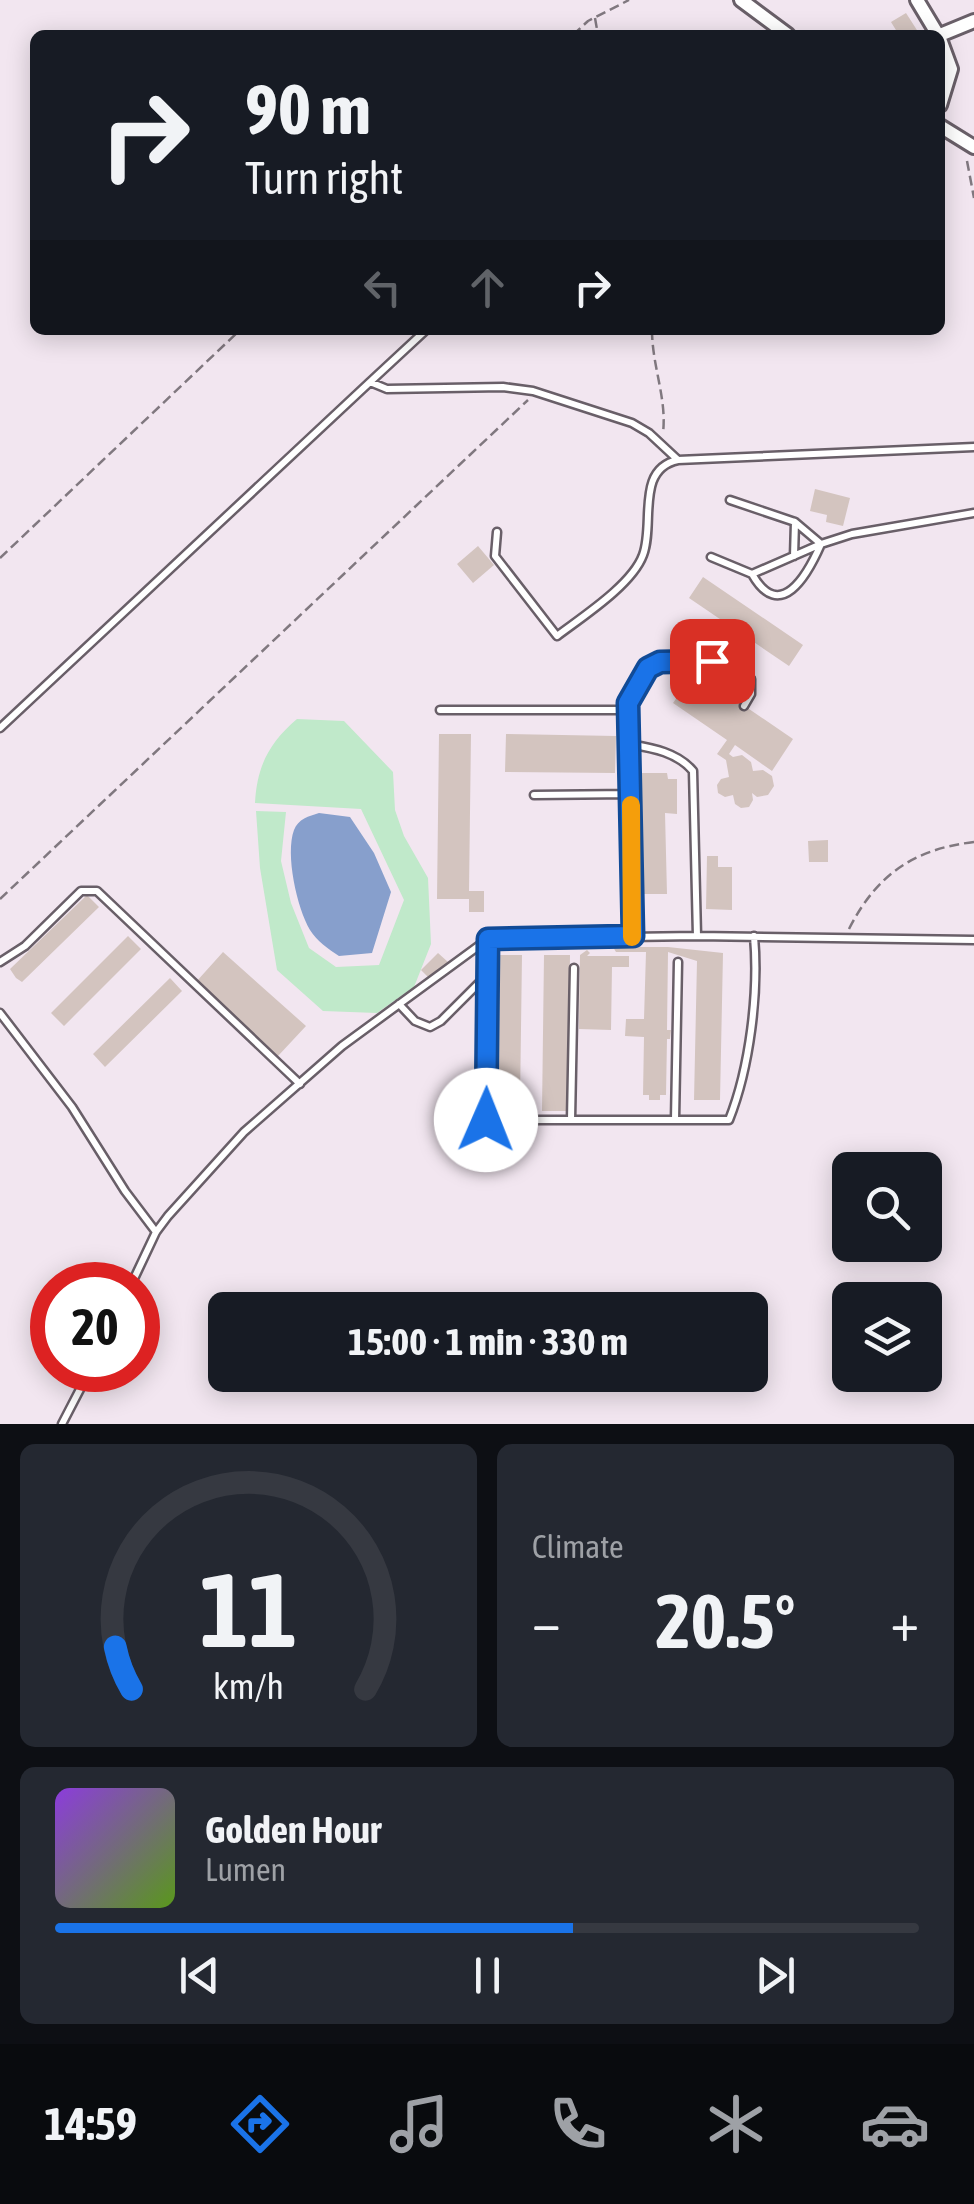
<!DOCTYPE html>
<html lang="en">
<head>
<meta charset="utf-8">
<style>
  :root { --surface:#171b24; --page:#242831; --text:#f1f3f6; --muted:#9ea1a6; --line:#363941; --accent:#1a73e8 }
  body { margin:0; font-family:"Asap Condensed",sans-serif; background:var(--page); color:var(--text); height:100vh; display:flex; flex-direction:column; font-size:38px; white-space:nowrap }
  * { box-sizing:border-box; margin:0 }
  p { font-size:32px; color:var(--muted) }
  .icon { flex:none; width:55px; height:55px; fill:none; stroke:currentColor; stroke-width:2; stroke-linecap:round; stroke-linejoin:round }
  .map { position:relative; height:1424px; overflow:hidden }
  .details { display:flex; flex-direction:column; gap:20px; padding:20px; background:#0d0f14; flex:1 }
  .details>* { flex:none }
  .hud { position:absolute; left:30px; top:30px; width:915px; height:305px; border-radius:15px; box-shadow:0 5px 25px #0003; background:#171b24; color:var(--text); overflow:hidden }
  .buttons { position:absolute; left:832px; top:1152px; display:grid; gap:20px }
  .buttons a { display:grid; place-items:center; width:110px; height:110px; border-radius:15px; background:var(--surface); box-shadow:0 5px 25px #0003; font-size:50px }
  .speed { position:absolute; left:30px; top:1262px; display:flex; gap:20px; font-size:50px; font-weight:700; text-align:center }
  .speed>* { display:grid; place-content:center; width:130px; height:130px; border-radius:50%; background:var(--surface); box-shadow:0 5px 25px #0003; line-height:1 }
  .speed .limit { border:15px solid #d22; background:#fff; color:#111 }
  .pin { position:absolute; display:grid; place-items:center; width:85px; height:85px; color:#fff; margin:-42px; border-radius:20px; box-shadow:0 5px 15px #0006 }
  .me { position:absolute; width:110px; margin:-55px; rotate:1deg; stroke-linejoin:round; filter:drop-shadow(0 0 8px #0008) }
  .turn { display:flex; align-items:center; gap:35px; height:210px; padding:0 50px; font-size:45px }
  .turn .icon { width:130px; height:130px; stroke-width:2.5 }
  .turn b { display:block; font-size:70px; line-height:85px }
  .lanes { display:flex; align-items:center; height:95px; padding:0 50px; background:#0003; justify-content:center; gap:50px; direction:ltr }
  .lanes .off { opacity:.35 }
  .big { font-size:75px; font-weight:700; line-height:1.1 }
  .details .widget { flex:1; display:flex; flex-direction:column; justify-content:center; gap:15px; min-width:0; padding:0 35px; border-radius:15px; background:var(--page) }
  .details .dial { align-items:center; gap:0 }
  .dial svg { height:260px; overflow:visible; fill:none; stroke:var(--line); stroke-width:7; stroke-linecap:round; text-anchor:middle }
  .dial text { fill:var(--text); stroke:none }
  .song { display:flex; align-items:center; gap:30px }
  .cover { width:120px; height:120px; border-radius:15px; background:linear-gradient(135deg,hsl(270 70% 55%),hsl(90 70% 35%)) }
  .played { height:10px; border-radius:5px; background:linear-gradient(90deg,var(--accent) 60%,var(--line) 60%) }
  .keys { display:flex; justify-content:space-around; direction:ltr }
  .heat { display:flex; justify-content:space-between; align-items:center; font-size:55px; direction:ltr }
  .details .tiles { flex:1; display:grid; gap:20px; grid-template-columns:1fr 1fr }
  .widget:last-child { grid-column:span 2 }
  .trip { position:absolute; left:208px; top:1292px; width:560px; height:100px; border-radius:15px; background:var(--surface); box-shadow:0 5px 25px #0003; font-weight:700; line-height:100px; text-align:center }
  .menu { display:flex; height:160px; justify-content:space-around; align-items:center; background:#090b0e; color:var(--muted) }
  .menu .icon { width:70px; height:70px }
  .menu .selected { color:var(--accent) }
  .menu b { font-size:45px; color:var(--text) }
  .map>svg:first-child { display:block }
  .green { fill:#c0e9ca }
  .water { fill:#879fcc }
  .building { fill:#d3c4bf }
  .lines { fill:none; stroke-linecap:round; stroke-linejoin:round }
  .lane-casing { stroke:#695f68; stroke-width:11 }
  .street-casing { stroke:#695f68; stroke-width:18 }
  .path { stroke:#80787f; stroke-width:2.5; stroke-dasharray:10 5; stroke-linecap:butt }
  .lane { stroke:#fff; stroke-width:6 }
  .street { stroke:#fff; stroke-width:12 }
  .route-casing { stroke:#114b97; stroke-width:25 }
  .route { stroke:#1a73e8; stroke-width:18 }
  .slow { stroke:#f59e0b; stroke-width:18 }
</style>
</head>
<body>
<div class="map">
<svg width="974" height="1424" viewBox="0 0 974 1424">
  <rect width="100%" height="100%" fill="#f2e6f0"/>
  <path class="green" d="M297 719 344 721 393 772 395 810 404 836 428 878 431 944 414 987 377 1013 323 1011 277 970 260 868 256 811 286 812 281 861 291 903 309 948 336 967 379 965 404 900 361 809 255 803C257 766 269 743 297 719Z"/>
  <path class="water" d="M319 813 350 817 374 853 391 892 372 953 339 956C328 949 317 941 310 930 297 908 285 854 294 830 298 819 309 816 319 813Z"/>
  <path class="building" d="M906 13 915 27 920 35H899L891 22Z
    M815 489 850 498 843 526 826 522 827 515 810 511Z
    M478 546 494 565 473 583 457 564Z
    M703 577 803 645 789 666 689 598Z
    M695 672 793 739 772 771 735 745 729 754 733 757 742 755 751 762 753 771 763 770 772 776 774 786 768 795 757 797 752 793 753 800 749 807 741 808 735 804 733 795 725 797 718 793 717 785 721 779 729 777 726 760 717 754 727 740 673 703Z
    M439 734H471L469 891H484V912H469V899H437Z
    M506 734 616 736 615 773 505 772Z
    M639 773H667L668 779H677V814L665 813 667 894H642Z
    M828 840V862H809L808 841Z
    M707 856H718V867H732V910L706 909Z
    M87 895 99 907 22 982 16 978 10 969Z
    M128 936 141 949 64 1026 51 1013Z
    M613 947H668L723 953 720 1100H694L697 961 668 952 667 1030H671L670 1039H667L666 1095H660V1100H649V1095H643L644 1037 625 1036 626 1019H644L646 952H616Z
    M587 950 590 953 587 956H629V967H612L611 1030 579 1029 580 955Z
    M223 952 306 1026 278 1056 196 982Z
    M438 953 448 962 431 980 421 970Z
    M495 955H522L520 1102H494Z
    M544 955H570L568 1111H542Z
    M170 978 182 991 105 1067 93 1054Z"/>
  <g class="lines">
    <defs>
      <path id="lane" d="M426 330 370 382 387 389 503 387 533 391 632 423 649 433 678 460 974 447
        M730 500 795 522 794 556
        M497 532 495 556 557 636C582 617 632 585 643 555 655 524 635 469 678 460
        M711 557 752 574 821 544 852 534 974 513
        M752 574C780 623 807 576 821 544L795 522
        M440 710H628
        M0 728 370 382
        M629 744C652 748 677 752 693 771L697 936
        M534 795 631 794
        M633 937 628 727C629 686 640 662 684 661 711 660 728 665 751 679V694L744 706
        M488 940 486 1120H675L678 962
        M0 962 25 946 81 891H97L300 1084
        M399 1004 415 1021 430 1027 441 1021 488 974
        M0 1013 72 1107 125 1191 156 1232
        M571 1120 574 968
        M675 1120H729C750 1067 759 992 754 936
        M131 1285 156 1232 168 1216 244 1132 342 1046 488 939 697 936 974 940
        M62 1424 90 1370"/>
      <path id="street" d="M741 0 788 35
        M917 0 938 35
        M940 35 974 21
        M940 39 951 69 940 105
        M940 126 974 147"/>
    </defs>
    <use href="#lane" class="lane-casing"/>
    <use href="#street" class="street-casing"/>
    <path class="path" d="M595 18 598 35
      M573 35 588 21 629 0
      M967 161 974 198
      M652 330C652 366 667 398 663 433
      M0 558 240 330
      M0 899 528 400
      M849 929C877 874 914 849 974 842"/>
    <use href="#lane" class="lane"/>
    <use href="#street" class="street"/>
  </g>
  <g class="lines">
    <defs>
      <path id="route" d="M486 1120 488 939 633 936 628 703 648 668 660 662 712 661"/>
    </defs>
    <use href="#route" class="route-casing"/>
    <use href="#route" class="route"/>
    <path class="slow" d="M631 805 632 937"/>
  </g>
</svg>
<div class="buttons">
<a><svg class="icon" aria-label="search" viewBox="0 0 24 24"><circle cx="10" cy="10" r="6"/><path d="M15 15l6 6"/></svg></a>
<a><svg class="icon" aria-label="layers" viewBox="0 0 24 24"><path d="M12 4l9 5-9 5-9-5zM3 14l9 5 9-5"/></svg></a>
</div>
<div class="speed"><div class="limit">20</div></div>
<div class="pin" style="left:712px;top:661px;background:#d93025"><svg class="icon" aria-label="arrive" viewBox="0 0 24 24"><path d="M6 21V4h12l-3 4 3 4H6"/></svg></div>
<svg class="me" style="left:486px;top:1120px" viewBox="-20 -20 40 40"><circle r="19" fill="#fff"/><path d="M0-13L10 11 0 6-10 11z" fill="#1a73e8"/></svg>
<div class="trip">15:00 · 1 min · 330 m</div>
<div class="hud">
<div class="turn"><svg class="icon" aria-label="right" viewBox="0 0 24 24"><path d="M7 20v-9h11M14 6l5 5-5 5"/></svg><div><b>90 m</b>Turn right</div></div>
<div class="lanes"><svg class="icon off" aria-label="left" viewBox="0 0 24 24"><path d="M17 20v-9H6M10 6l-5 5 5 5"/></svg><svg class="icon off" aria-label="ahead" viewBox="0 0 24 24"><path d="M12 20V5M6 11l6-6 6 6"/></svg><svg class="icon" aria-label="right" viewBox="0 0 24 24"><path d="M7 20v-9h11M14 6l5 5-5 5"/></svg></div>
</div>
</div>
<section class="details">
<div class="tiles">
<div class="widget dial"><svg viewBox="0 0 100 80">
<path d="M14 69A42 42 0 1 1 86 69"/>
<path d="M14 69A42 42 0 0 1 9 56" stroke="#1a73e8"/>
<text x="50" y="56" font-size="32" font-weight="700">11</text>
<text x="50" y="72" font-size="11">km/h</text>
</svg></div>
<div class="widget"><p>Climate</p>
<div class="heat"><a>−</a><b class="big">20.5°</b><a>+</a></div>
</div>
<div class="widget">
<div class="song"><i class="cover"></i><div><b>Golden Hour</b><p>Lumen</p></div></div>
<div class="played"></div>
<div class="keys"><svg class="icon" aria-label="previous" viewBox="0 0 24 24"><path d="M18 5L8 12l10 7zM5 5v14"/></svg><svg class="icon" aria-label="pause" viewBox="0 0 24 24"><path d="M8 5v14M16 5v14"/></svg><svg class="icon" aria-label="next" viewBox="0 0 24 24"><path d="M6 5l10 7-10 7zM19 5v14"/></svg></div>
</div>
</div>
</section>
<nav class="menu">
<b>14:59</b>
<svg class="icon selected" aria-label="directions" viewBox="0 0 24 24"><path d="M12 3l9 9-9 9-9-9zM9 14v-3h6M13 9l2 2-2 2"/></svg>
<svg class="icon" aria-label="music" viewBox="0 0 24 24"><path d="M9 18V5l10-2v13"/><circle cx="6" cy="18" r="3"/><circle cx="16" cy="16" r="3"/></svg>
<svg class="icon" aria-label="phone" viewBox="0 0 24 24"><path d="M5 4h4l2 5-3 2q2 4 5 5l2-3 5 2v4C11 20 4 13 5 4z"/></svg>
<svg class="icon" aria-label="climate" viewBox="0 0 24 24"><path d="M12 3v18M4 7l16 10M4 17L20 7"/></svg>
<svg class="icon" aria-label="car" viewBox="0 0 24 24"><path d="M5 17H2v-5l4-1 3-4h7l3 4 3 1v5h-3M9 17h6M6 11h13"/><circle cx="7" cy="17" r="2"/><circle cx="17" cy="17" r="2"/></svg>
</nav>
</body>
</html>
